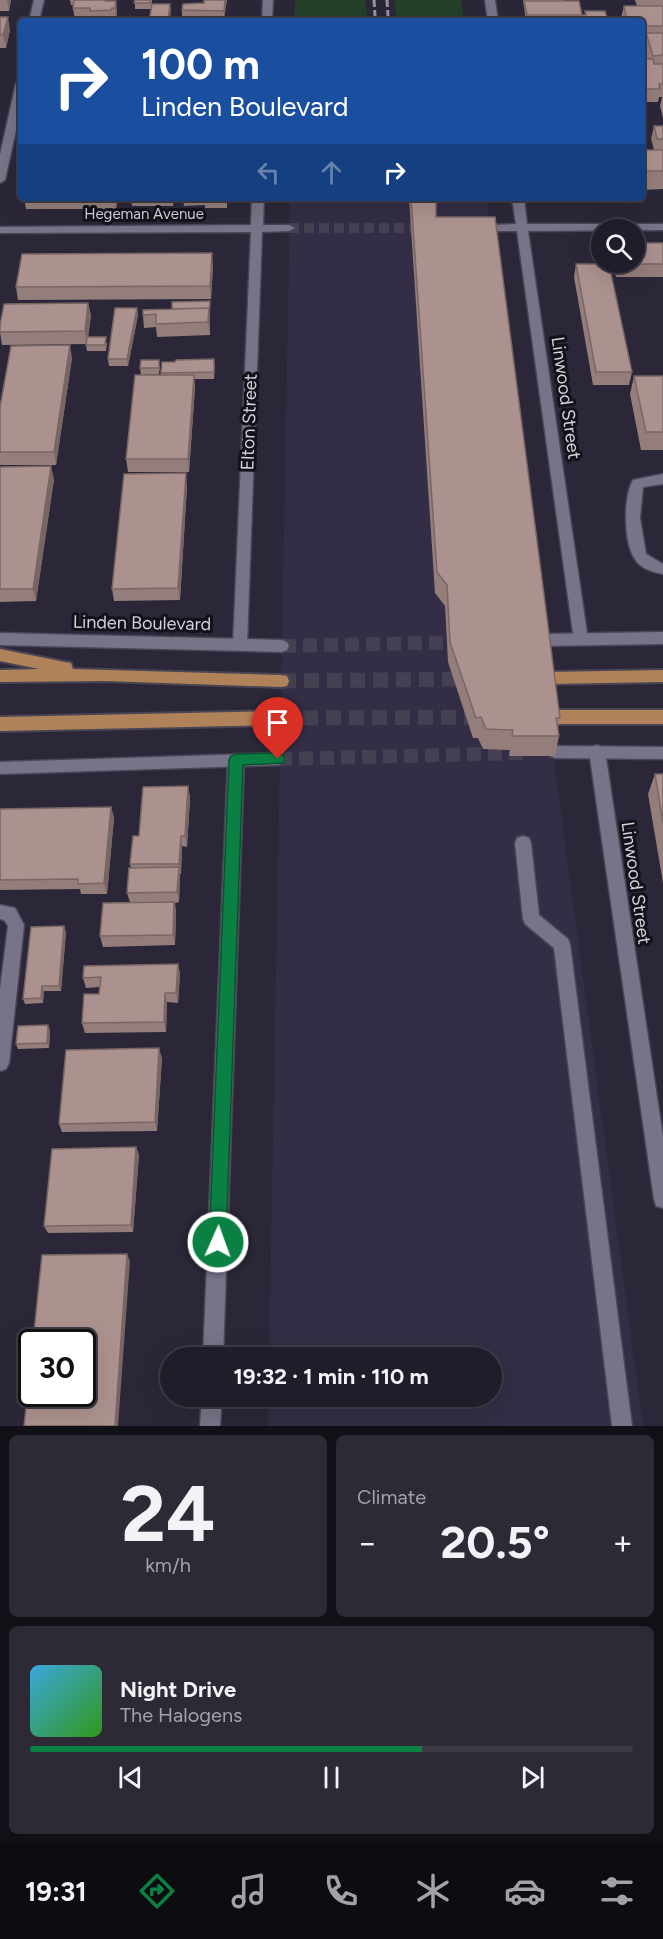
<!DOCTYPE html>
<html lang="en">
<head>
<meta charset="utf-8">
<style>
  :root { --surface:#201d2a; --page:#2d2a36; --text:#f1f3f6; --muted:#a2a2a8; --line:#3d3b47; --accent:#0b8043 }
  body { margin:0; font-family:Figtree,sans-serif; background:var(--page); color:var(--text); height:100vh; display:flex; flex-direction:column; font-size:22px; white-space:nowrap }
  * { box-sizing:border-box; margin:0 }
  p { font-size:20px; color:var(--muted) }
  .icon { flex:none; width:33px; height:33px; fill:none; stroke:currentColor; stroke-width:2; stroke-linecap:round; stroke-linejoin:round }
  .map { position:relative; height:1426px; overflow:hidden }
  .sheet { display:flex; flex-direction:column; gap:9px; padding:9px; background:#121017; flex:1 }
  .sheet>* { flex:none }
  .top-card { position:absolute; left:18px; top:18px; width:627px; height:183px; border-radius:6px; box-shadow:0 6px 24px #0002,0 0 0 2px var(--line); background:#1a4fa0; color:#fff; overflow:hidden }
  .buttons { position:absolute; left:591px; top:219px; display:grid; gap:12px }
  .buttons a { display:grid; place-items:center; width:54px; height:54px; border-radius:50%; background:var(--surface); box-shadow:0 6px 24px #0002,0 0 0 2px var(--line); font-size:30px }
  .speed { position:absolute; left:18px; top:1329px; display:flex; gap:12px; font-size:30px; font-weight:700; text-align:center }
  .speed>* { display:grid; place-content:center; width:78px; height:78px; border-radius:50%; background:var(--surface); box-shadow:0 6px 24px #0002,0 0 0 2px var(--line); line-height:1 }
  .speed .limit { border:3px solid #111; border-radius:9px; background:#fff; color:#111 }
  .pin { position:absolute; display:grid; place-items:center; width:51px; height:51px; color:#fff; margin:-62px -26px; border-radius:50% 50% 50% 0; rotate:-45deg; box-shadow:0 0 6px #0007 }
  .pin .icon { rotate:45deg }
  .me { position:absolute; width:66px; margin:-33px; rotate:2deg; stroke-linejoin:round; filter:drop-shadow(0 0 4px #0008) }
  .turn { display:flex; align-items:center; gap:21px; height:126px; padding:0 24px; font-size:27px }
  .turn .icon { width:78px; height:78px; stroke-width:2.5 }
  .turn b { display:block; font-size:42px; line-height:51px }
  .lanes { display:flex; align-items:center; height:57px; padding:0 24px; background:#0003; justify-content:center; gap:30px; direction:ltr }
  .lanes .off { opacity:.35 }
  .big { font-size:45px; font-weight:700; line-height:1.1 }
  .sheet .tile { flex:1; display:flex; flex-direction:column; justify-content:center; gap:9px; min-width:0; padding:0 21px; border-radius:9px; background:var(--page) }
  .sheet .dial { align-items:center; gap:0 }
  .dial b { font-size:78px; line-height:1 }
  .song { display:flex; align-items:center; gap:18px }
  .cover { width:72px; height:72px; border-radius:9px; background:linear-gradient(135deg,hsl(200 70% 55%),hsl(110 70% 35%)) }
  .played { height:6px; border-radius:3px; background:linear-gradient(90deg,var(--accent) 65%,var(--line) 65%) }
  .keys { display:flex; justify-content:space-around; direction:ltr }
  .heat { display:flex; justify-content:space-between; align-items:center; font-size:33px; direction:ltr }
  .sheet .tiles { flex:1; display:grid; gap:9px; grid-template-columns:1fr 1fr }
  .tile:last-child { grid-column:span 2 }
  .trip { position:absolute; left:160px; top:1347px; width:342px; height:60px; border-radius:30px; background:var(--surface); box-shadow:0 6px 24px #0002,0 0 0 2px var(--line); font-weight:700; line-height:60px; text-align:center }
  .menu { display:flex; height:96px; justify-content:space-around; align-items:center; background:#0d0c11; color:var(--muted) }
  .menu .icon { width:42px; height:42px }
  .menu .on { color:var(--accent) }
  .menu b { font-size:27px; color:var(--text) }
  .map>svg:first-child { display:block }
  .built { fill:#332d45 }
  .green { fill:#243f2a }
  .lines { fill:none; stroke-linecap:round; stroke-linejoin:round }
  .minor-tunnel { stroke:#444051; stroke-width:10; stroke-dasharray:10 5; stroke-linecap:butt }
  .tertiary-tunnel { stroke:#444051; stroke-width:14; stroke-dasharray:14 7; stroke-linecap:butt }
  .trunk-tunnel { stroke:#444051; stroke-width:15; stroke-dasharray:15 8; stroke-linecap:butt }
  .service-casing { stroke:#494554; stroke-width:3 }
  .minor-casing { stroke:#494554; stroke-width:3 }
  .tertiary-casing { stroke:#494554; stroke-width:3 }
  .trunk-casing { stroke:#494554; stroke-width:4 }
  .service { fill:#787388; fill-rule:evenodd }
  .minor { fill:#787388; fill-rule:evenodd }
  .tertiary { fill:#787388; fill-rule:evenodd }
  .trunk { fill:#b08259; fill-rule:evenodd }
  .rail { stroke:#9693a0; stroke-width:3; stroke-dasharray:7 3; stroke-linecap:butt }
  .wall { fill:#947e7b }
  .shaded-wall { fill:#786664 }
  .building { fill:#ac928f; stroke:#786664; stroke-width:1.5 }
  .route { fill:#0b8043; stroke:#07532c; stroke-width:1.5 }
  .labels { text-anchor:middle; stroke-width:6; stroke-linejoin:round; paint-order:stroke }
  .far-street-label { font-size:15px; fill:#d3d1dc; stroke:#131119 }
  .street-label { font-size:18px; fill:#d3d1dc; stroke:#131119 }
</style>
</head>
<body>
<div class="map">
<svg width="663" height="1426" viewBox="0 0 663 1426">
  <rect width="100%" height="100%" fill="#2b2738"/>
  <path class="built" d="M290 198H487L551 738 643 1426H268L269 1397 492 1396V1358L269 1357Z"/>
  <path class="green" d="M295 0H365L368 21H294Z
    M394 0H461L464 21H397Z"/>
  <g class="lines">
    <path class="minor-tunnel" d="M289 228H430"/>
    <path class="tertiary-tunnel" d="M282 646 466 642
      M278 759 527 753"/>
    <path class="trunk-tunnel" d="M281 681 475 679
      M280 718 489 717"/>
    <defs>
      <path id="service" d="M663 474V484L643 487 640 518 646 554 663 564V574C654 572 644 570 637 562 623 546 623 497 633 480Z
        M523 836 529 838 531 843 539 915 568 939 570 944 632 1426H612L554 948 525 924 523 919 515 843 517 838Z
        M0 905 15 908 24 925 9 1063 6 1069 0 1071V989L8 926 4 920 0 919Z"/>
      <path id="minor" d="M34 0H44L39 21H29Z
        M263 0H273L272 21H262Z
        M485 0H495L498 21H488Z
        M21 80V107L5 180 0 183V155L16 83Z
        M252 198H264L263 225H289L295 228 289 231 262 232 247 645 245 649H235L233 645 251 232 0 233V227L251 225Z
        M512 198H524L527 224H663V230L528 231 588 640 586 644H576L574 640 517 231H492L486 228 492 225 516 224Z
        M597 745 602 747 605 751 663 1137V1208L656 1206 654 1199 589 751 592 747Z
        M236 754 241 755 244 760 223 1358H203L228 760 231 755Z
        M202 1396H222L220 1426H200Z"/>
      <path id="tertiary" d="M663 632V644L544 646 539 644 537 640 539 636 544 634Z
        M0 633 282 640 287 642 289 646 287 650 282 652 0 645Z
        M555 746 663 747V759L555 758 550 756 547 752 550 748Z
        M278 753 283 755 286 759 283 763 278 765 0 774V762Z"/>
      <path id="trunk" d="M0 649 65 662 71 663 73 669 281 675 287 676 289 681 287 686 281 687 105 681 0 682V670L39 669 0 661Z
        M663 670V682L548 684 542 683 540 678 542 673 548 672Z
        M553 710H663V724H553L547 722 545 717 547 712Z
        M280 711 286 713 288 718 286 723 280 725 0 731V717Z"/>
    </defs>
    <use href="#service" class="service-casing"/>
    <use href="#minor" class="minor-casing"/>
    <use href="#tertiary" class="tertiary-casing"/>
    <use href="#trunk" class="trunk-casing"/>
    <use href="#service" class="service"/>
    <use href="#minor" class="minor"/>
    <use href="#tertiary" class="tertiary"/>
    <use href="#trunk" class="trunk"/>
    <path class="rail" d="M374 0 375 16
      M387 0 388 16"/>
  </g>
  <path class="wall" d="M0 0H11L9 11H0Z
    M70 0 116 1 117 13 116 20H113V21H75L73 8V5H71Z
    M135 0H152L151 9H135Z
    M204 0H227L224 18 182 17V10L204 3Z
    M523 0H565V1L582 15H585V11L608 21H526Z
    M635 0H663V118L660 106 662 97H659L658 102H642V59H647L644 46 645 39H642V21H622L621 18 624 6H637Z
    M0 17 10 30 6 48H0Z
    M654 126H663V189L642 190V150H654L651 139Z
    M24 198H118L116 209H26Z
    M131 198H174L173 206H132Z
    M183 198H227V208H205V205L184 206Z
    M409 198H436V217L560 718 558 728 559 736 555 756H509L510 750 483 749 478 738H473L448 662 445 606 435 593Z
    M611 198H638V199L611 200Z
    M663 243V277H616L613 262H634Z
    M576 264 632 372 629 385H593L574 277Z
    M213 266 211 299 18 300 16 287Z
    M210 301V335L157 337 156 327 144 328 143 315Z
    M88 303 91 316 88 337 107 343 106 351H87L86 344 2 345 0 332Z
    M137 308 138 315 128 366H109L108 359Z
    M72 358 56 465H0V407Z
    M162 362 215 365 214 379H194L195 388 189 472H128L126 459 161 375Z
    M160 366 159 374 141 375 140 368Z
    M634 376H663V450H641L630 394Z
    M0 467 54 479 36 601 0 602Z
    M187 486 180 600 114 601 112 589Z
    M655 774H663V883L648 794Z
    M188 786 190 798 187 847 182 846 181 874H180L179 902 175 903 176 912 175 945 103 947 100 936 130 902 127 893 131 868 130 864 139 836Z
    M111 807 114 818 107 894H81L80 889 0 890V809Z
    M66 932 61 991H44L43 1003 25 1004 23 999Z
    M178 964 180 974 178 1003 167 1002 166 1032 85 1033 82 1023 99 994 100 987 86 988 83 978Z
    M50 1030 49 1048 18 1049 16 1044Z
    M162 1058 157 1131 62 1132 59 1124Z
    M136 1147 139 1155 133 1232 48 1233 44 1226Z"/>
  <path class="shaded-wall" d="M7 0H11L9 11Z
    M225 0H227L224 18V11Z
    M116 1 117 13 116 20 115 8Z
    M170 4 171 11 170 21H168Z
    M8 17 10 30 6 48 3 35Z
    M115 198H118L116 209Z
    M212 253 213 266 211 299 210 286Z
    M210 301V335L208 322Z
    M88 303 91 316 87 344 85 331Z
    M137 308 138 315 128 366 127 359Z
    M70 345 72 358 56 465 54 452Z
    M194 375 195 388 189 472 188 459Z
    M51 466 54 479 36 601 33 589Z
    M186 473 187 486 180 600 178 588Z
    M188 786 190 798 187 847 185 836Z
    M111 807 114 818 107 894 104 883Z
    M181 836 182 846 181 874 179 864Z
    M179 867 180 878 179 902 177 892Z
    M174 902 176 912 175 945 173 935Z
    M64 926 66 932 61 991 59 986Z
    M178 964 180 974 178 1003 176 993Z
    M42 986 44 991 43 1003 41 998Z
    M165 993 167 1002 166 1032 164 1022Z
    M48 1025 50 1030 49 1048 47 1043Z
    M159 1048 162 1058 157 1131 155 1122Z
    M136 1147 139 1155 133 1232 131 1225Z
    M127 1254 130 1261 118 1426H115Z"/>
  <path class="building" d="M74 0H105V1H116L115 8H112L111 10 90 11V8H73Z
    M135 0H150V3H134Z
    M204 0H225L224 11 182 10 183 4 204 3Z
    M524 1H579L582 15H527Z
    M152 4H170L168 21H149Z
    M624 6H663V26H642V21H627Z
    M585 11H605L608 21H528L527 15H586Z
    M0 17H8L3 35H0Z
    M646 33H663V55L653 56Z
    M642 59H653L654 64H663V84H659L660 89H643L642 84H644L642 76Z
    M654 126H663V139H657Z
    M642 150H663V171H642Z
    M411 198H436V217H495L560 718H556L559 736H512L513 730 486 729 481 717 476 718 450 642 447 585 437 572Z
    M634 243H663V264H618V262H634Z
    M212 253 210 286 16 287 22 254Z
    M576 264H609L632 372H596Z
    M210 301 209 314V308L172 309V302Z
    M88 303 85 331 0 332V325L4 304Z
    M115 308H137L127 359H108Z
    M209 308 208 322 156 324V314L143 315V310Z
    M87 337H106L105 345H86Z
    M70 345 54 452H0V407L11 346Z
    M214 359V372L161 373 162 362H175L176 360Z
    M141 360H159V368H140Z
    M135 375H194L188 459H126Z
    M634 376H663V432H646Z
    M51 466 33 589H0V467Z
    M186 473 178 588 112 589 124 474Z
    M655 774H663V823Z
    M188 786 185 836H181L179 864H130L133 836H139L143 787Z
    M111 807 104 883 78 884V879L0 880V809Z
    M179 867 177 892 127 893 129 868Z
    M174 902 173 935 100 936 103 903Z
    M64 926 59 986H42L41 998 23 999 31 927Z
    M178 964 176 993H165L164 1022 82 1023 84 994H99L101 977 83 978 84 966Z
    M48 1025 47 1043 16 1044 18 1026Z
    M159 1048 155 1122 59 1124 66 1050Z
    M136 1147 131 1225 44 1226 52 1149Z
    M127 1254 115 1426H24L32 1352V1394H82V1342H33L42 1255Z"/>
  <path class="route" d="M278 753 283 755 285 759 283 763 243 765 226 1242 224 1248 218 1251 211 1248 209 1242 229 760 231 756 236 754Z"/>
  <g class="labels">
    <g class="far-street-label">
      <text x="144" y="219">Hegeman Avenue</text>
    </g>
    <g class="street-label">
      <text transform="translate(566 398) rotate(82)" y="6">Linwood Street</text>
      <text transform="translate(249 422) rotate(-88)" y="6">Elton Street</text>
      <text transform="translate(142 623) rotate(1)" y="6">Linden Boulevard</text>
      <text transform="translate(636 883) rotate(82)" y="6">Linwood Street</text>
    </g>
  </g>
</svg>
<div class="buttons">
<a><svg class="icon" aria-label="search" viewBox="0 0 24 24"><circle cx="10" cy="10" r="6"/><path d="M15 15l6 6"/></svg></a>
</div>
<div class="speed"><div class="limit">30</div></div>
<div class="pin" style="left:278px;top:759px;background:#d93025"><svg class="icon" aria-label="arrive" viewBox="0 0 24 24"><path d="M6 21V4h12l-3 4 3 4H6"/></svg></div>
<svg class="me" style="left:218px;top:1242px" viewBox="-20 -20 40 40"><circle r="17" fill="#0b8043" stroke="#fff" stroke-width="3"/><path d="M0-11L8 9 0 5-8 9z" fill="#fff"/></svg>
<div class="trip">19:32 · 1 min · 110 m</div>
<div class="top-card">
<div class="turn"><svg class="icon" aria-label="right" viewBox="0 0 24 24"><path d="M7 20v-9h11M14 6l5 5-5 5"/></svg><div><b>100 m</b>Linden Boulevard</div></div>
<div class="lanes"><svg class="icon off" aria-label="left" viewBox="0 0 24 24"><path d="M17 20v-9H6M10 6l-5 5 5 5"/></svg><svg class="icon off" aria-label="ahead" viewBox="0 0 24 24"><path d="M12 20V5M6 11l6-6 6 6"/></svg><svg class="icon" aria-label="right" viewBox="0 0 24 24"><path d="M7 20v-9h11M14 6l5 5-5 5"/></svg></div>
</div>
</div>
<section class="sheet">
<div class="tiles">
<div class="tile dial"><b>24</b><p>km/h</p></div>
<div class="tile"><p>Climate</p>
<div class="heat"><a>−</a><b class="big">20.5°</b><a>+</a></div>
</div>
<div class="tile">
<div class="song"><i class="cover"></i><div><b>Night Drive</b><p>The Halogens</p></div></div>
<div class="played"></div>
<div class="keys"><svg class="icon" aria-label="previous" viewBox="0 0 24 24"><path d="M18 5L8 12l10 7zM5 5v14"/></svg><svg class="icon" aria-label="pause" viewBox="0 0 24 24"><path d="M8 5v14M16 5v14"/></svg><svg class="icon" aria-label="next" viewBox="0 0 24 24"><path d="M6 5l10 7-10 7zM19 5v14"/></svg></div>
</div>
</div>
</section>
<nav class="menu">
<b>19:31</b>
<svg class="icon on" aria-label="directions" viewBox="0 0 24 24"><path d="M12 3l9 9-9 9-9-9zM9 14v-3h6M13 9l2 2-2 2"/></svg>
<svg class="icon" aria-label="music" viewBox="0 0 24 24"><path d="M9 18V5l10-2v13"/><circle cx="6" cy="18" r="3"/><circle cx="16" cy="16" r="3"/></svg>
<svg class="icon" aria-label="phone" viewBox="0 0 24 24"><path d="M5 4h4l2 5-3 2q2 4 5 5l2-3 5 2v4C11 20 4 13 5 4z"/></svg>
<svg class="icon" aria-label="climate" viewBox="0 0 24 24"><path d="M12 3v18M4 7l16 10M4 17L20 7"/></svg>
<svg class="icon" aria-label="car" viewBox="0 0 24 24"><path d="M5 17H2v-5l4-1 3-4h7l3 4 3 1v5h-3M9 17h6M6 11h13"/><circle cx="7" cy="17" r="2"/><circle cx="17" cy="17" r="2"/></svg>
<svg class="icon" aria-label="filters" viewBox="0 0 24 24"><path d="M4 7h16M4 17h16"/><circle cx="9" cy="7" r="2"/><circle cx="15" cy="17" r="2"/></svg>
</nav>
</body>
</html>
